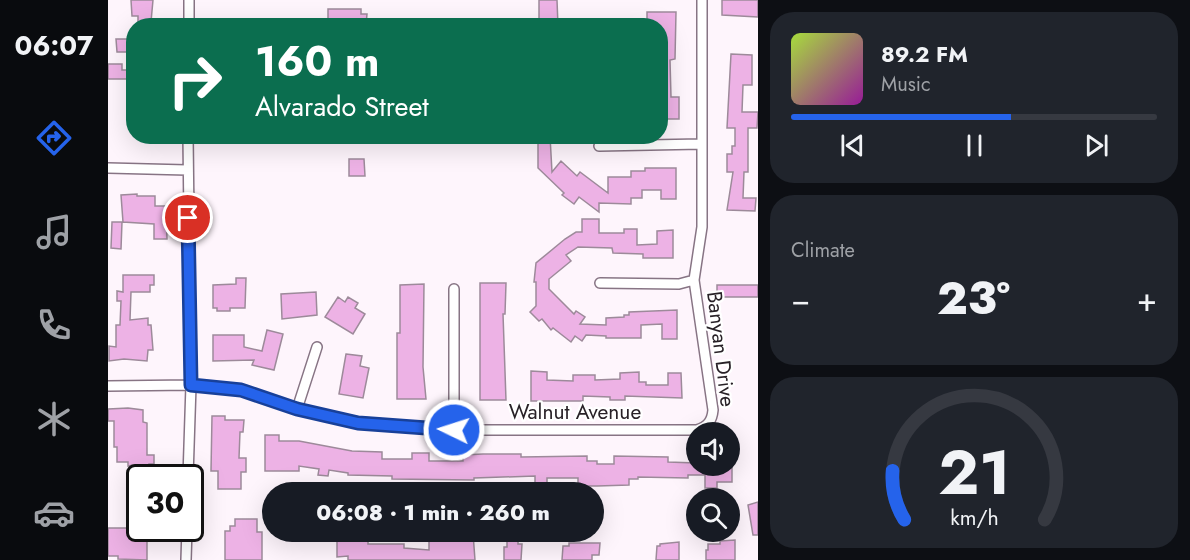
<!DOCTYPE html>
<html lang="en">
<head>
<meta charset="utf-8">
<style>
  :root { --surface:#171b24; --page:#20242c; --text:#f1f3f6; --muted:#9ea1a6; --line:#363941; --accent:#2563eb }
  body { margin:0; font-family:Jost,sans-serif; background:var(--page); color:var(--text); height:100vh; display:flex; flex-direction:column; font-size:22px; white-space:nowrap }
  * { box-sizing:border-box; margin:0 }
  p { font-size:20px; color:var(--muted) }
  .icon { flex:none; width:33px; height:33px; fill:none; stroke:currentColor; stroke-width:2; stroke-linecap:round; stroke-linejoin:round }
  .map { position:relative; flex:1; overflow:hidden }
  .sheet { display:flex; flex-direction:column; gap:12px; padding:12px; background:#0d0f14; width:432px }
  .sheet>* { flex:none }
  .top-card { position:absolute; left:18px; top:18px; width:542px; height:126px; border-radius:24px; box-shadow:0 6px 24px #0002; background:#0b6e4f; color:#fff; overflow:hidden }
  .fabs { position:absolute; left:578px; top:422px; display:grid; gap:12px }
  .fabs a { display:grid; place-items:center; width:54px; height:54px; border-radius:50%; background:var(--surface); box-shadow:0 6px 24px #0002; font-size:30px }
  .speed { position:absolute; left:18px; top:464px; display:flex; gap:12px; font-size:30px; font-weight:700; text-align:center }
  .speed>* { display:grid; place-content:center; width:78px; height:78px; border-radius:50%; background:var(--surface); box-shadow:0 6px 24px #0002; line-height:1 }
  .speed .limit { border:3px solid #111; border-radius:9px; background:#fff; color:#111 }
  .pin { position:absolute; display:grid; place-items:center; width:51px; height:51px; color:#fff; margin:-26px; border:3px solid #fff; border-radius:50%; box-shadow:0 2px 6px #0007 }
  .me { position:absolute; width:66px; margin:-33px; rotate:274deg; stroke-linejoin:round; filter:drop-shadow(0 0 4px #0008) }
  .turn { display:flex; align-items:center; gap:21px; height:126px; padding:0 30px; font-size:27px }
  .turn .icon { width:78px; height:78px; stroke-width:2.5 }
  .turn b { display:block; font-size:42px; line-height:51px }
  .big { font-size:45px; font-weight:800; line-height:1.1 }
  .sheet .card { flex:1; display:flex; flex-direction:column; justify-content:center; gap:9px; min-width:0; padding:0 21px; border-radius:24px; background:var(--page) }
  .sheet .dial { align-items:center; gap:0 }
  .dial svg { height:156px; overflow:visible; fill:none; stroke:var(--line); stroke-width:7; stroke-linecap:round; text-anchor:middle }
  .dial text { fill:var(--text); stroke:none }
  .song { display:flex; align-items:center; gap:18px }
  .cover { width:72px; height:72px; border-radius:9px; background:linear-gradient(135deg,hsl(80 70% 55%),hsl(300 70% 35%)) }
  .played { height:6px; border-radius:3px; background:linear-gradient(90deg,var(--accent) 60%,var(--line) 60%) }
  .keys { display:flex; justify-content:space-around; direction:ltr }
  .heat { display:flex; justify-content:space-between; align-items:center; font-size:33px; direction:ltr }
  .trip { position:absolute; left:154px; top:482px; width:342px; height:60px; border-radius:30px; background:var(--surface); box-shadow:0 6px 24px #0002; font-weight:800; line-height:60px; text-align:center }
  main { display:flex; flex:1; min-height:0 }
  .dock { display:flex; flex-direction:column; width:108px; justify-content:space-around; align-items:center; background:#090b0e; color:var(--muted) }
  .dock .icon { width:42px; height:42px }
  .dock .current { color:var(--accent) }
  .dock b { font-size:27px; color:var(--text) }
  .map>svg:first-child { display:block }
  .building { fill:#edb2e5; stroke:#9d8a9a; stroke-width:1.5 }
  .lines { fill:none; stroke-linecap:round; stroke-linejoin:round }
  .minor-casing { stroke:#877484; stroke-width:12 }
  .minor { stroke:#fff; stroke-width:9 }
  .route-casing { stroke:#184099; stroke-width:15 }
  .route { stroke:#2563eb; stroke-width:10 }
  .labels { text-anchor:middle; stroke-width:4.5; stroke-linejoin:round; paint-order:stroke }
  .street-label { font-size:21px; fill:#282127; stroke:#fff }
</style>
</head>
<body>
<main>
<nav class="dock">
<b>06:07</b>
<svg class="icon current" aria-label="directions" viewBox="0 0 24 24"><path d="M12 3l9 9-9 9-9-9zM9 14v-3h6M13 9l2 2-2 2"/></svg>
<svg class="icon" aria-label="music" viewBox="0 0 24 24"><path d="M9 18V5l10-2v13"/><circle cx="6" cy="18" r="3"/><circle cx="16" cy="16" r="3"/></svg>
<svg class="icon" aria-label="phone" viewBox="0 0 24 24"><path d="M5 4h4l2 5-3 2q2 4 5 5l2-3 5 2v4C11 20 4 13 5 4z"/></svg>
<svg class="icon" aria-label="climate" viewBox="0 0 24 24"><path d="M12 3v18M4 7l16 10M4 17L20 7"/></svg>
<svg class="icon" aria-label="car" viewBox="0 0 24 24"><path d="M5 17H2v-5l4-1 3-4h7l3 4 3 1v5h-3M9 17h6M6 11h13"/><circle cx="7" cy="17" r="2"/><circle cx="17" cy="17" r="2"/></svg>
</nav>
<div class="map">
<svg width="650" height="560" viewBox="0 0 650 560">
  <rect width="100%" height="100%" fill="#fef5fc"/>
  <path class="building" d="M23 0H45L43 22H30V16H24Z
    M431 0H449L450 26H431Z
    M614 0H650V17L614 15Z
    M220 9H253V14H259L258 25 220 24Z
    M539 12H568L567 59 562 60 563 97H571V119H552V26H539Z
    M8 39H25V52H9Z
    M623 54 644 55V85H635L634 112H650L649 128H640V172H636L635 198H648L647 211 619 210 625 172H619V154H624V146H627V128H619Z
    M0 64H14V70H26V79H0Z
    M430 136H442L444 172 453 161 469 176 472 172 500 193V177H523V171H537V168H568V199H553V190H534V198H523V204L491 203V212L471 197 466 204 454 195 456 193 430 168Z
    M241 159H256L257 176H241Z
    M29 194V196H47V206H58L59 239H46V224L15 222 13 195Z
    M474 219H491V233H516V229H529V245L549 244V231L565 230V258H535V254L505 253 504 248 470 247 458 255 463 261 441 279V289L466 314 468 311 477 317 472 324 498 325V318L516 317V315H521V312L569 310V339H554V324L533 325V338H498V336L478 335 474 341 467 336 463 342 445 328 443 330 434 319 431 321 422 312 428 306V282H426L428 263 457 239 468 232H474Z
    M4 222H14L13 249 3 248Z
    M15 275H46V285H42V292H23L22 320 40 318V325H43L45 350H40L39 361 16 359 1 361V346L8 347V325H12L13 301H9V291L15 292Z
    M128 278H138L137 308H122V311H109V308H105V285L128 284Z
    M372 283H398L397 314H395L398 400H372Z
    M316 284 315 367 318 399H289V333H292V285Z
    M609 285H650V297H609Z
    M208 292 209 315 174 319 173 294Z
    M230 297 237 302 240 297 250 303 247 308 257 314 245 334 217 317Z
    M159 330 175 334 166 370 144 365 146 360 105 361V335H136V347L154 351Z
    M238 354 254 356 252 366 261 368 255 398 231 394Z
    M423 371 439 372V380L465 381V375H487V380L512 379V373L531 372V382H538V385H560V373H573L574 398 517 396V400H502V397L475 396V401H423Z
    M20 408 35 410V422L39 423V455H46V464H41V477H26V465L20 466V462H9V447H6V421H0V409Z
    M104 416H117V420H136L135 432H132L131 458H138V472H133V489H110V471H103Z
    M157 435H171V441H191L244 451 274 452V459H304V453H321V461H355V455L375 454H413V457L479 456V461H489V464H506V456L560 457V462L588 463V465H624V482H609V488H597V475H580V478L530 477V479H521V485L489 486H470V478H439V485H427V476L366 478V480L284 479V476L240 475V473L221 470 220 476 210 475 211 469 191 466V471H157Z
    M650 502V535H645L640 505Z
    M127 519H149V532H154V560H117V531H122V526H127Z
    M0 528H35V537H39V560L10 559V556H0Z
    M249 531H260V544H296V548L321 550V541H355V533H365L367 560H240V556L229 557V540L249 539Z
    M399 537H410V544H414L413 560H396V547H399Z
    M627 540V560H598V550H600V544H612V541Z
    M571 542V560H548L549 546H552V544Z
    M461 543H492L491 555H484V560H454L455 546H461Z"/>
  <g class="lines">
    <defs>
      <path id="minor" d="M81 26V0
        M80 136 83 385 80 477
        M491 146 593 144
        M0 168 79 170
        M492 283 571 284 586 280
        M346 289V430
        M0 386 83 385 133 390 189 409 250 422 346 430H589C600 426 604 421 605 410L586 280 594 227V0
        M189 409 209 347
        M78 560 79 528"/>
    </defs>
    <use href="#minor" class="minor-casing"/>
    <use href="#minor" class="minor"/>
  </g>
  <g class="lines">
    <defs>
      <path id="route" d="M80 218 83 385 133 390 189 409 250 423 346 430"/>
    </defs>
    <use href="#route" class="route-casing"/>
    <use href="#route" class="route"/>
  </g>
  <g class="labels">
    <g class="street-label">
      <text transform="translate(613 349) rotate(83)" y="7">Banyan Drive</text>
      <text x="467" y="419">Walnut Avenue</text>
    </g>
  </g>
</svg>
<div class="fabs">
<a><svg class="icon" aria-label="sound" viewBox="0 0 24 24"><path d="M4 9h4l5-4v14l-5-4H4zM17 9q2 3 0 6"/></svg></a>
<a><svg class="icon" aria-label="search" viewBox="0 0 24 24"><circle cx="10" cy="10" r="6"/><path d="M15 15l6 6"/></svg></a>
</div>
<div class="speed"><div class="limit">30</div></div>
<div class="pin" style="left:80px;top:218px;background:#d93025"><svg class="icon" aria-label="arrive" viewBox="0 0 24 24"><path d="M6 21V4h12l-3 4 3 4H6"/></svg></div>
<svg class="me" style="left:346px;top:430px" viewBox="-20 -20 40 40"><circle r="17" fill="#2563eb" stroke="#fff" stroke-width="3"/><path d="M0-11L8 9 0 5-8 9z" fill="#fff"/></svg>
<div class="trip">06:08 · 1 min · 260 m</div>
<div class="top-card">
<div class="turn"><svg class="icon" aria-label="right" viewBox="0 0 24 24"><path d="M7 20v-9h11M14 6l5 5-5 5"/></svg><div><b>160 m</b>Alvarado Street</div></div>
</div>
</div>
<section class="sheet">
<div class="card">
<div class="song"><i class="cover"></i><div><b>89.2 FM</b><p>Music</p></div></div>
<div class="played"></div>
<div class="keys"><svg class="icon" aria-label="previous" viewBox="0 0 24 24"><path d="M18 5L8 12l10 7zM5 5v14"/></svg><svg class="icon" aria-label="pause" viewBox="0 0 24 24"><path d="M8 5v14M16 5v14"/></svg><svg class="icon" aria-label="next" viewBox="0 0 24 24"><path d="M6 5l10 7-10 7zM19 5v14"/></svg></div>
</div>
<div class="card"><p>Climate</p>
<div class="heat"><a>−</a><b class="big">23°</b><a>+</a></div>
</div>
<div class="card dial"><svg viewBox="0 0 100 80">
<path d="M14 69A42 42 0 1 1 86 69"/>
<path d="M14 69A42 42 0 0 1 8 44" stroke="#2563eb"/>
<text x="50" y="56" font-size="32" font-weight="700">21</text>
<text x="50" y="72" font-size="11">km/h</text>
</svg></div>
</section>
</main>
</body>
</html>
